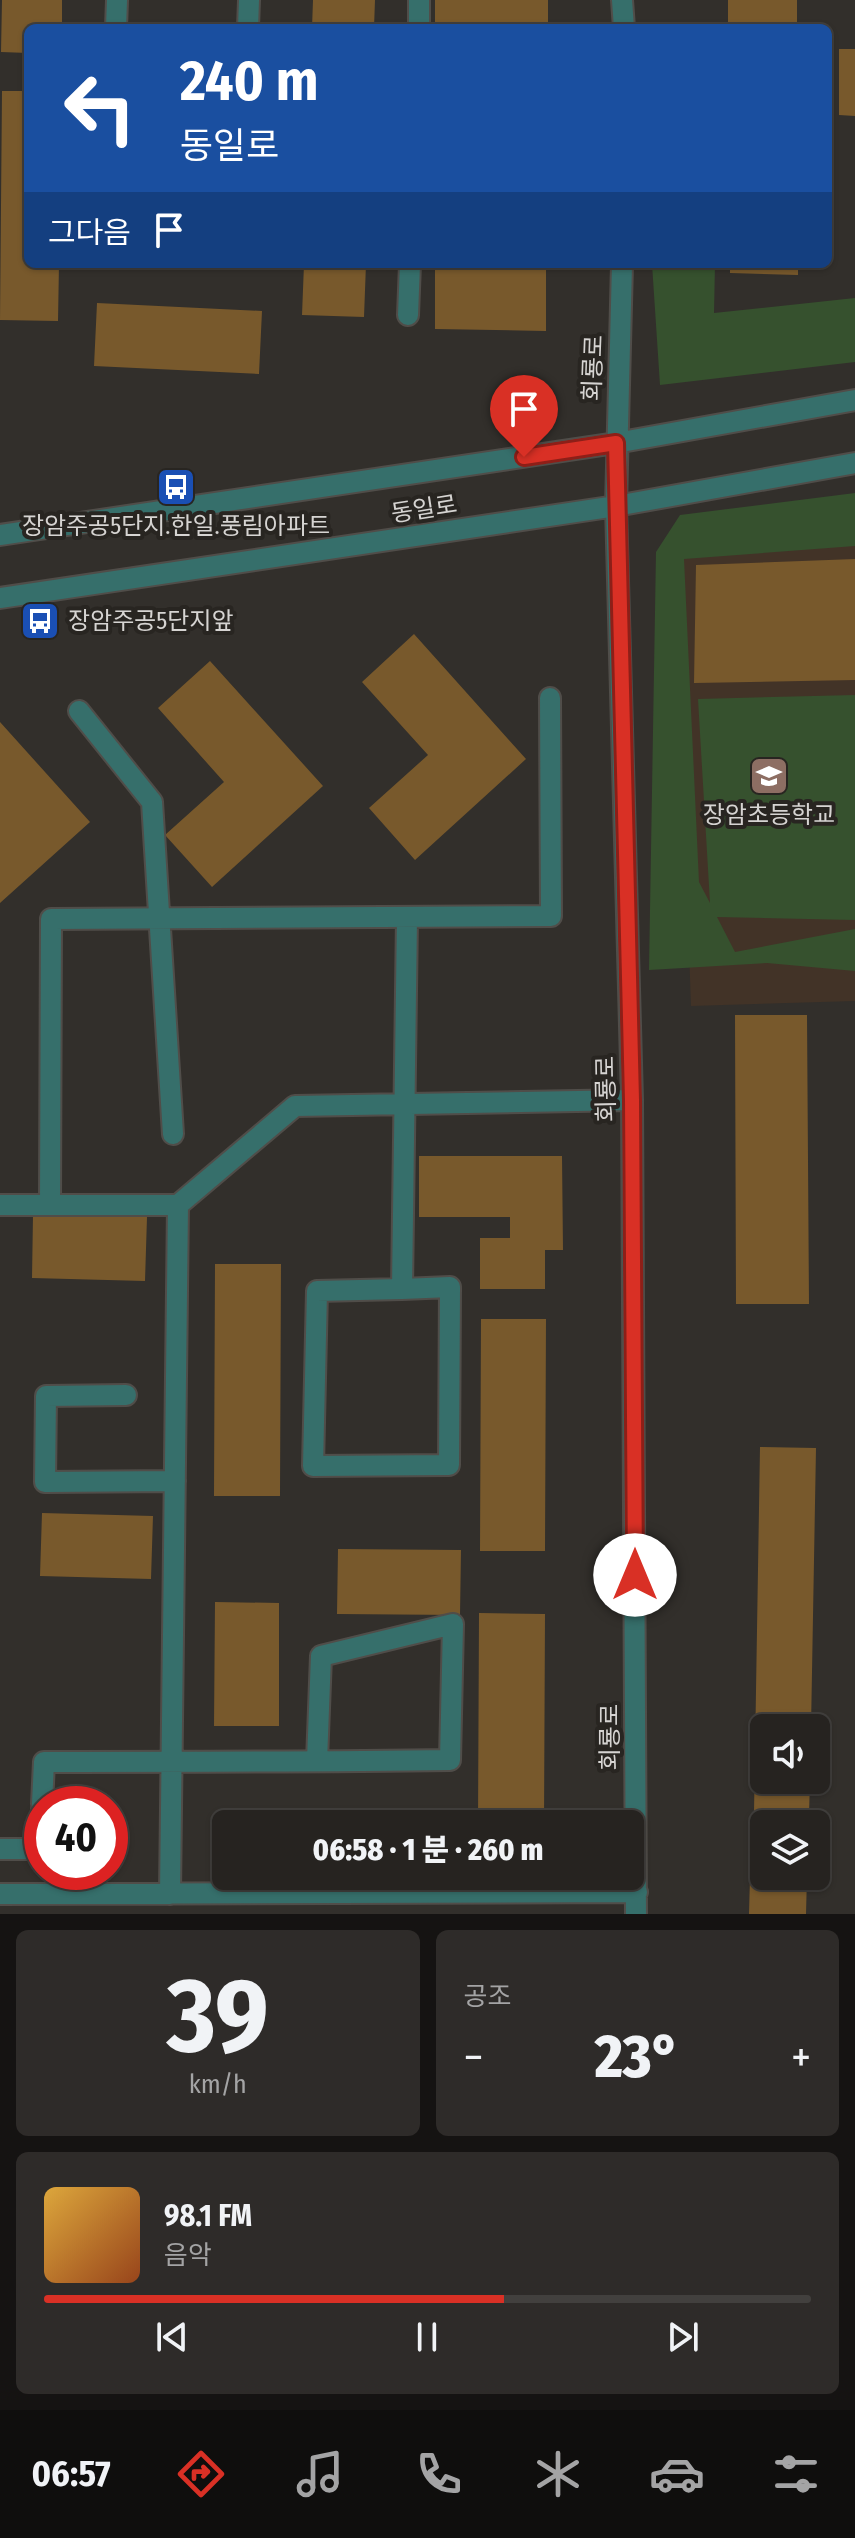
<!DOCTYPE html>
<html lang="ko">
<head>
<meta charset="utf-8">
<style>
  :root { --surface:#262320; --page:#2e2b29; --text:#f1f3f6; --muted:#a4a4a5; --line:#42403e; --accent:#d93025 }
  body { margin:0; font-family:"Fira Sans Condensed","Noto Sans KR",sans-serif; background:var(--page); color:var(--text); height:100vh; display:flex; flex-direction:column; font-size:30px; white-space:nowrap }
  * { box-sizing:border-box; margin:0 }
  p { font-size:26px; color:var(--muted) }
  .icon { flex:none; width:44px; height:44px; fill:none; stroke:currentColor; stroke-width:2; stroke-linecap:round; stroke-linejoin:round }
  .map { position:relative; height:1914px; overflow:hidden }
  .panel { display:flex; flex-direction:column; gap:16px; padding:16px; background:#151312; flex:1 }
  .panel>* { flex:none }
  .top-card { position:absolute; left:24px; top:24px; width:808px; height:244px; border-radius:12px; box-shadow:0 2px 6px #0004,0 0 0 2px var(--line); background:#1a4fa0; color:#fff; overflow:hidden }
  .fabs { position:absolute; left:750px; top:1714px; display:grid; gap:16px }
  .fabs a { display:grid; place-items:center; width:80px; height:80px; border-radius:12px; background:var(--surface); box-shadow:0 2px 6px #0004,0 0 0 2px var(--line); font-size:40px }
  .speed { position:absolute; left:24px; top:1786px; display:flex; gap:16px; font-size:40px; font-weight:700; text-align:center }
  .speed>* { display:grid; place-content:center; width:104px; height:104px; border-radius:50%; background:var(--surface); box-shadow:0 2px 6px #0004,0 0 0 2px var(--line); line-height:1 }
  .speed .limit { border:12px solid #d22; background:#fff; color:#111 }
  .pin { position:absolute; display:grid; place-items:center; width:68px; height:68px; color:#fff; margin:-82px -34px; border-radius:50% 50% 50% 0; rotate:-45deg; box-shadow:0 0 8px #0007 }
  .pin .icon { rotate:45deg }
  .me { position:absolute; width:88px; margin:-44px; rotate:0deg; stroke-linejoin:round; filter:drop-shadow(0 0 6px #0008) }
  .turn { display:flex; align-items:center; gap:28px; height:168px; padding:0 24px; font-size:36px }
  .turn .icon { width:104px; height:104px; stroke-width:2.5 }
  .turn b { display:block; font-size:56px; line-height:68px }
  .then { display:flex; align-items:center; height:76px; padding:0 24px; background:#0003; gap:16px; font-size:30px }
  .big { font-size:60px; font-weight:800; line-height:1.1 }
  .panel .widget { flex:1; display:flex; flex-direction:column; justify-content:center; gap:12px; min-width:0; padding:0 28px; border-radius:12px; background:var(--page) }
  .panel .dial { align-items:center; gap:0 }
  .dial b { font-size:104px; line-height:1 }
  .song { display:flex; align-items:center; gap:24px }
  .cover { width:96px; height:96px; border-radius:12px; background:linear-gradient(135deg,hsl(40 70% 55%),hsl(20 70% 35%)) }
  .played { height:8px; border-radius:4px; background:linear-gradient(90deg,var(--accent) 60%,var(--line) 60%) }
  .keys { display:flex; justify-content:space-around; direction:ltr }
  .heat { display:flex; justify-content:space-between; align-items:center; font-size:44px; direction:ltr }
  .panel .tiles { flex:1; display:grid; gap:16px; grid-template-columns:1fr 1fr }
  .widget:last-child { grid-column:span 2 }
  .trip { position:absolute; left:212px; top:1810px; width:432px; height:80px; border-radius:12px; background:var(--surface); box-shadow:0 2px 6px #0004,0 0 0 2px var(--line); font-weight:800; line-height:80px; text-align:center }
  .dock { display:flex; height:128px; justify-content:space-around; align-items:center; background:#0f0e0d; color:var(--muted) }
  .dock .icon { width:56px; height:56px }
  .dock .selected { color:var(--accent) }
  .dock b { font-size:36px; color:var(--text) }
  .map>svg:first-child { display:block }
  .education { fill:#423327 }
  .green { fill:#36512e }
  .building { fill:#78592c }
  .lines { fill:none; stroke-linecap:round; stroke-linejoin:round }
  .minor-casing { stroke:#504d49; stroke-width:24 }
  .minor { stroke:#366f6b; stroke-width:20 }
  .route-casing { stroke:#8d1f18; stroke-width:20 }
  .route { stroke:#d93025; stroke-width:14 }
  .labels { text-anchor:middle; stroke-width:8; stroke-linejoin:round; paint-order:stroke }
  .street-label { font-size:24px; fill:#d6d4d2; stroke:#282521 }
  .poi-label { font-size:24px; fill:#d6d4d2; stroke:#282521 }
</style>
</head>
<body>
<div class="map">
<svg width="855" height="1914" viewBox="0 0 855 1914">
  <rect width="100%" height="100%" fill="#322f2b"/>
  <path class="education" d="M855 529V1001L691 1006 675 550Z"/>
  <path class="green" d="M652 264H715L714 313 855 298V362L660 385Z
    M855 493V546L684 559 699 882 710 903 698 699 855 695V920L717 917 735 952 855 929V971L767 963 649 970 656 552 680 515Z"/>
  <path class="building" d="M2 0H62V28H28V53L1 52Z
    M313 0H375L374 28H312Z
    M435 0H548V28H435Z
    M728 0H797V28H728Z
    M839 49H855V116L839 115Z
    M2 91H28V264H59L58 321 0 320Z
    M304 264H366L364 317 302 315Z
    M435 264H546V331L435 329Z
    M730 264H798V275L730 273Z
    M97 303 262 311 259 374 94 366Z
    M855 559V680L694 683 696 565Z
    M414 634 526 759 415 860 369 808 428 755 362 682Z
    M210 661 323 786 212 887 165 835 224 782 158 708Z
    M0 722 90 822 0 903Z
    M735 1015H807L809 1304H736Z
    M419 1156H562L563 1250H545V1289H480V1238H510V1217H419Z
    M33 1215 147 1217 145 1281 32 1278Z
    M215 1264H281L280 1496H214Z
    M481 1319H546L545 1551H480Z
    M760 1447 816 1448 811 1728H764V1780H810L809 1815 754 1813Z
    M42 1513 153 1516 151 1579 40 1576Z
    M338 1549 461 1550 460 1615 337 1614Z
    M215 1602 279 1603V1726H214Z
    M479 1613 545 1614 544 1824H478Z
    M751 1840H764V1876H807L806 1914H749Z"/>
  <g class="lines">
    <defs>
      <path id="minor" d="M622 0 624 28
        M116 28 117 0
        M248 28 249 0
        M419 28V0
        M622 264 616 506 632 1100 636 1914
        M408 315 410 264
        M0 535 616 443 855 400
        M0 598 616 506 855 463
        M79 711 152 802 173 1134
        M0 1205H178
        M50 1205 51 919 551 916 550 698
        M402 1289 450 1287 449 1465 313 1466 317 1291 402 1289 407 917
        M126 1395 46 1396 45 1482 175 1481
        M42 1804 44 1762C180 1762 315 1762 450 1760L453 1624 321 1656 317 1761
        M0 1849H40L42 1809
        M0 1894 637 1892
        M170 1894 178 1205 295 1106 632 1100"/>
    </defs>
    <use href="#minor" class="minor-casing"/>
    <use href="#minor" class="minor"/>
  </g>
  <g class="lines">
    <defs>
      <path id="route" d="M524 457 616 443 632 1100 635 1575"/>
    </defs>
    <use href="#route" class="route-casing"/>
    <use href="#route" class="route"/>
  </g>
  <defs>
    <symbol id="bus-square" viewBox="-11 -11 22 22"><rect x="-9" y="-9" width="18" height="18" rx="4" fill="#1a4fb4" stroke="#282521"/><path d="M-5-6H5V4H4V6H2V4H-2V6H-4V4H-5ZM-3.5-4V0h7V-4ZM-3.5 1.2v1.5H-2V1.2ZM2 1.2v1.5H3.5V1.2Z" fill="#fff"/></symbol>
    <symbol id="school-square" viewBox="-11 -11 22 22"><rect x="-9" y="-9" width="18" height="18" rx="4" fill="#8d6e63" stroke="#282521"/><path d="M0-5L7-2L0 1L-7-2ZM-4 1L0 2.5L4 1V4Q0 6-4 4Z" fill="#fff"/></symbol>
  </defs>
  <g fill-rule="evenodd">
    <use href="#bus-square" x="154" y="465" width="44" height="44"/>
    <use href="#bus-square" x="18" y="599" width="44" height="44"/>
    <use href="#school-square" x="747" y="754" width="44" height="44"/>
  </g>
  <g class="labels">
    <g class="street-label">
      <text transform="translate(593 368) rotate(-88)" y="8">회룡로</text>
      <text transform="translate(424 509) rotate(-9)" y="8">동일로</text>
      <text transform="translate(606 1089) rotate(-91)" y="8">회룡로</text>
      <text transform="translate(610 1737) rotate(-90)" y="8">회룡로</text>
    </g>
    <g class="poi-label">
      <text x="176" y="534">장암주공5단지.한일.풍림아파트</text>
      <text x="68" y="629" text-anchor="start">장암주공5단지앞</text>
      <text x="769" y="823">장암초등학교</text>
    </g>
  </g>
</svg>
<div class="fabs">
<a><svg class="icon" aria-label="sound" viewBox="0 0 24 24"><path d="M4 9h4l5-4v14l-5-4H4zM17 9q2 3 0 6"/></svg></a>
<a><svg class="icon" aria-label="layers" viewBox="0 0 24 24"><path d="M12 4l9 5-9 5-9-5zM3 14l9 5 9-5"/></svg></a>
</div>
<div class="speed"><div class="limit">40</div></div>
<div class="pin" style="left:524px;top:457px;background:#d93025"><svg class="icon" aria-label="arrive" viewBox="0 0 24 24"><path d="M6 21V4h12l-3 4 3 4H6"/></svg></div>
<svg class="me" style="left:635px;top:1575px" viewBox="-20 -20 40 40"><circle r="19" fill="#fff"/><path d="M0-13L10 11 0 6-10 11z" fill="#d93025"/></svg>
<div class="trip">06:58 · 1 분 · 260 m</div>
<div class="top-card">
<div class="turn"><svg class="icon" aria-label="left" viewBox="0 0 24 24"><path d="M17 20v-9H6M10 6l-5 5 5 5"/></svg><div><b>240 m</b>동일로</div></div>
<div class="then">그다음<svg class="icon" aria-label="arrive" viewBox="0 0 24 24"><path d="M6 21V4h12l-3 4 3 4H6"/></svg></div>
</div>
</div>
<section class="panel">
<div class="tiles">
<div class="widget dial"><b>39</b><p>km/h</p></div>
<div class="widget"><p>공조</p>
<div class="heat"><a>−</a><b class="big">23°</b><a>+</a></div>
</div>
<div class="widget">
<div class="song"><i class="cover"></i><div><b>98.1 FM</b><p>음악</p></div></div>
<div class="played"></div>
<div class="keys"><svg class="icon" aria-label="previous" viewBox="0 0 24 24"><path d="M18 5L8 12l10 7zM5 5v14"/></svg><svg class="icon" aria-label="pause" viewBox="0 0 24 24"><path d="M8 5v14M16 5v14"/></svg><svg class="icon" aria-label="next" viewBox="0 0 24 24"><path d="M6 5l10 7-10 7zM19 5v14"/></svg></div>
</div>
</div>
</section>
<nav class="dock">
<b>06:57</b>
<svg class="icon selected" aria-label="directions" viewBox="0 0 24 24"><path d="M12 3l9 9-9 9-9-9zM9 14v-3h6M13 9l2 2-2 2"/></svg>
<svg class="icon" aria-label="music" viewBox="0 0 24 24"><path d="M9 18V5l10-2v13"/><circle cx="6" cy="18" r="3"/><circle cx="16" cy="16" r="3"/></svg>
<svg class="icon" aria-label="phone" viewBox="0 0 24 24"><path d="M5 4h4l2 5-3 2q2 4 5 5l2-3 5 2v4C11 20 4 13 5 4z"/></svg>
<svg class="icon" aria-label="climate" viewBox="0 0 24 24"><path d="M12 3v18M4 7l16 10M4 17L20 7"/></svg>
<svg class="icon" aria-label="car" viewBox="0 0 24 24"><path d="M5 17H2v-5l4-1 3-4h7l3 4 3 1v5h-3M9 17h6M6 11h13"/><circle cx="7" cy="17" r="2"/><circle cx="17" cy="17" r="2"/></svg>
<svg class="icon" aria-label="filters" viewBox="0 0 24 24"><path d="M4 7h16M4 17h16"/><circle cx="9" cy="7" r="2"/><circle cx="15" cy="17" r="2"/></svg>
</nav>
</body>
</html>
